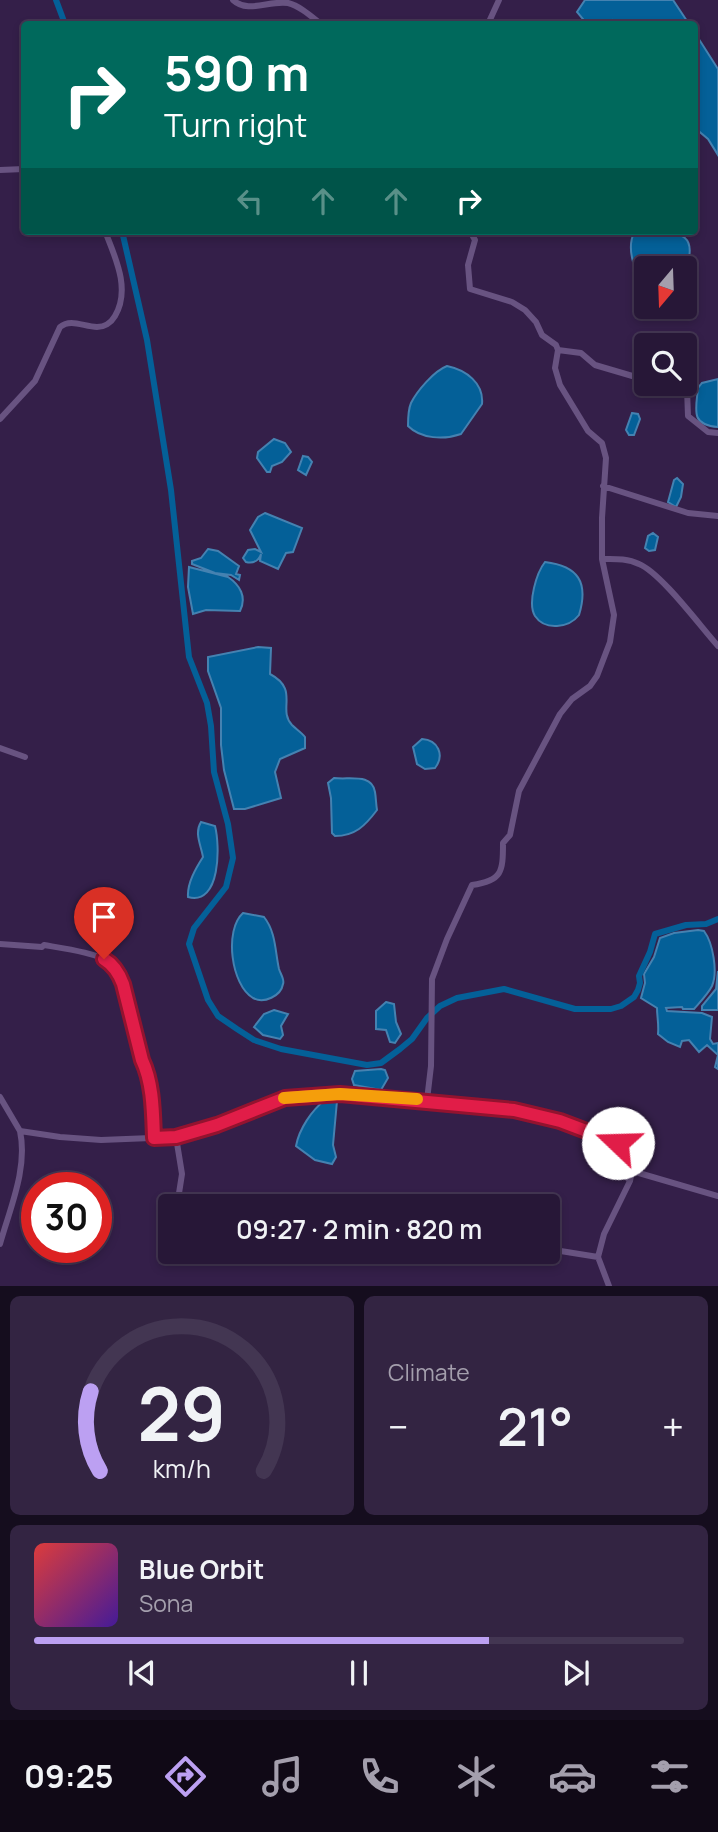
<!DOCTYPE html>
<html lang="en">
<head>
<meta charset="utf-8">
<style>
  :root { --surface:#271737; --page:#332442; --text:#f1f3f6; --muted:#a49fad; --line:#433652; --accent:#bca0f2 }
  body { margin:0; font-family:Manrope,sans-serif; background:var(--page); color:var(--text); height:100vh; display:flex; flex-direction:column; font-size:26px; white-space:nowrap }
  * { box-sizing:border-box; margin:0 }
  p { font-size:23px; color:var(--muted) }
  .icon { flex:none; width:38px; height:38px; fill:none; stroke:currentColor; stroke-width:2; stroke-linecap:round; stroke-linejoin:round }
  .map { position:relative; height:1286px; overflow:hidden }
  .sheet { display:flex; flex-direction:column; gap:10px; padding:10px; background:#150d1e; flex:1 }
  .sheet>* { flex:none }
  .top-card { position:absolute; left:21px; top:21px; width:677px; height:214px; border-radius:7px; box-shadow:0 4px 10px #0003,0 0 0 2px var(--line); background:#00695c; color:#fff; overflow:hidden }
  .needle { width:46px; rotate:199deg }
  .controls { position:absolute; left:634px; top:256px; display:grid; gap:14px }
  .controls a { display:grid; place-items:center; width:63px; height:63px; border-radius:7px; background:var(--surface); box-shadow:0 4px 10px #0003,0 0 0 2px var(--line); font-size:35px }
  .speed { position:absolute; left:21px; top:1172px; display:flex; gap:14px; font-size:35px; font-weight:700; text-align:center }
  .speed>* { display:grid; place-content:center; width:91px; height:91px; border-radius:50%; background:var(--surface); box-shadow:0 4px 10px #0003,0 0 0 2px var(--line); line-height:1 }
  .speed .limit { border:10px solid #d22; background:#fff; color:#111 }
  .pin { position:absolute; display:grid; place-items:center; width:60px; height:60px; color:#fff; margin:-72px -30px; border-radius:50% 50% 50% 0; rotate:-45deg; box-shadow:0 0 7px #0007 }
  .pin .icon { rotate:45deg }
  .me { position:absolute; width:77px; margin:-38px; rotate:291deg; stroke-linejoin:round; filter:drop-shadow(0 0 5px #0008) }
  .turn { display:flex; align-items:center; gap:24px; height:147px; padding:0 28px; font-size:32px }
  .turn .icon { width:91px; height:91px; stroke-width:2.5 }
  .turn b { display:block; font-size:49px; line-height:60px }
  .lanes { display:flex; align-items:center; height:66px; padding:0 28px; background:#0003; justify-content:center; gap:35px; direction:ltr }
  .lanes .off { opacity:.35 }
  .big { font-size:52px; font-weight:600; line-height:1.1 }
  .sheet .card { flex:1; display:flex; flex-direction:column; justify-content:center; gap:10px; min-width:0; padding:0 24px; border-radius:10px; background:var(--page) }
  .sheet .dial { align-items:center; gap:0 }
  .dial svg { height:182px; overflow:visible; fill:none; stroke:var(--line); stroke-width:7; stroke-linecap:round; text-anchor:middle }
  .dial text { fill:var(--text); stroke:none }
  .song { display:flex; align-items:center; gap:21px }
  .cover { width:84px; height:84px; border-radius:10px; background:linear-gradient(135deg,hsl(0 70% 55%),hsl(260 70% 35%)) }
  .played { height:7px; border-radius:4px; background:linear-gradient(90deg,var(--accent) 70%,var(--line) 70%) }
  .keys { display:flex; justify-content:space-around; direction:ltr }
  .heat { display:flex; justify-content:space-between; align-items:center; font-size:38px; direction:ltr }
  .sheet .tiles { flex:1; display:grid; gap:10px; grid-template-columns:1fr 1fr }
  .card:last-child { grid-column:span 2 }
  .trip { position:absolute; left:158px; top:1194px; width:402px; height:70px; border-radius:7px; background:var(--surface); box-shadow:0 4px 10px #0003,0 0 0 2px var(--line); font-weight:600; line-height:70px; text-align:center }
  .tab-bar { display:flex; height:112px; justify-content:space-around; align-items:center; background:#100916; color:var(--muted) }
  .tab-bar .icon { width:49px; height:49px }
  .tab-bar .selected { color:var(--accent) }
  .tab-bar b { font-size:32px; color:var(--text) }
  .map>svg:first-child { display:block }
  .water { fill:#046098; stroke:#4582b1; stroke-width:2 }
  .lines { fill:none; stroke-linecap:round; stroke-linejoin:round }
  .canal { stroke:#046098; stroke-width:6 }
  .minor { stroke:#685381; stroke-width:6 }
  .route-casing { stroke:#92132f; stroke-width:18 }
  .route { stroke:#e11d48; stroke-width:12 }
  .slow { stroke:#f59e0b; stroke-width:12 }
</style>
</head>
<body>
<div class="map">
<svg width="718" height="1286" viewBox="0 0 718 1286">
  <rect width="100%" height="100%" fill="#341f49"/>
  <path class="water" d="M585 0H673L689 24H616L612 20 605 24H587L577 12Z
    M695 33 718 69V155L708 139 695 128Z
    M647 231C682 231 700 235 684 273V268H646V287C635 274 626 249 634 233Z
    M447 366C466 370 484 383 482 404L461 434C444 440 421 439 408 426 408 418 408 410 411 403 417 391 434 371 447 366Z
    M718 379V427C690 425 696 410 698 388L702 383Z
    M632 413 638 414 640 419 634 435H629L626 430Z
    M274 439 285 443 291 452 282 462 272 466 270 472H267L257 458 258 452Z
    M303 456 308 457 312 462 306 475 298 470Z
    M677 478 683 484 681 497 676 507 668 502 674 480Z
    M265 513 302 528 293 552 286 553 278 569 260 561 261 554C259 560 254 564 246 562L243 558 248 550 255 549 261 552 250 530 258 517Z
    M653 533 658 537 655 550 649 551 645 548 648 536Z
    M208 549 218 551 239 566 236 574 240 575 239 580 231 575 215 573 192 564V561L201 558Z
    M545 562C578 566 589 582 579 615 569 628 545 631 535 616 527 603 537 572 545 562Z
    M189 567 228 577C240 585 247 597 240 611L206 610 193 614 188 587Z
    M258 647 271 648 270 674C300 690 277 709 292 725 296 729 301 732 305 737V748L280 759 275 772 281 798 245 809H234L224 770 221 745V708L208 671V657Z
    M422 739C438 740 445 755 435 768L425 769 417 764 413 747Z
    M334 778C349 780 372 773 375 792 376 798 376 804 377 810 365 826 355 836 335 836L332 833 331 798 328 783Z
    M201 822 215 826C220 845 221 906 188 897 187 883 196 868 203 857 201 845 194 833 201 822Z
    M243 913 264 917C276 932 275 951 279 969 280 973 285 980 283 984 281 996 264 1004 253 998 231 985 224 930 243 913Z
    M698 930 704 931C713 943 718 972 712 986 708 994 700 1002 694 1009H683L682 1007 666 1008 667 1011 702 1013 712 1017 710 1039 713 1044 718 1043V1069L715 1067 718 1055 707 1045 699 1052 689 1040 682 1041 680 1047 668 1042 658 1034C659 1024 657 1017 657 1008L641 998 645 983 644 974 654 957 660 938 674 933Z
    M718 971V1010H702V1006L716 989Z
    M386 1002 394 1004 396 1022 401 1034 395 1043 390 1042 386 1030 376 1029V1011Z
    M274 1010 288 1014 281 1026 283 1035 280 1039 263 1035 254 1027 264 1014Z
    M381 1069 385 1070 388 1078 381 1090 354 1085 352 1079 355 1071Z
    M325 1100 337 1101 333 1145 336 1157 332 1164 315 1160 296 1146C299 1129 312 1110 325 1100Z"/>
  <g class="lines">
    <path class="canal" d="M56 0 65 24
      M122 231 147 340 171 490 189 657 207 703 211 726 214 772 228 824 233 858 226 887 194 928 189 944 208 1000 218 1016 237 1029 254 1040 281 1049 367 1065 381 1063 400 1049 412 1039 427 1018 440 1006 457 998 504 989 575 1009H611L621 1006 634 997 638 990 640 983 639 976 650 952 655 934 686 925 706 924 718 919"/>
    <path class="minor" d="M233 0C248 14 269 0 288 3 300 6 311 16 321 24
      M488 24 499 0
      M0 170 24 169
      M558 350 581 353 595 365 646 380
      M659 383 687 389 688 416 708 432 718 433
      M0 419 35 381 60 327C71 318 84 327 97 327 104 327 111 323 115 316 131 289 115 257 105 231
      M603 486 688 513 718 516
      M602 559C614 559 627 558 639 564 661 573 700 626 718 646
      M0 748 25 757
      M0 944 42 947 44 945C61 948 99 953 111 963 117 969 120 976 123 983L142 1060C153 1083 153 1112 154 1138
      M0 1097 20 1131 60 1137 101 1140 176 1137 217 1125 285 1098 340 1094 427 1100 431 1066 432 979 447 939 472 885C502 881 503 872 503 843L510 835 519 791 560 714 572 699 590 686 597 676 610 642 614 615 602 559V518L606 458 602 443 588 431 560 385 555 368 558 350 556 345 542 335 536 322 525 310 512 302 470 289 468 265 475 240 470 231
      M427 1100 514 1110 560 1121 618 1143C617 1162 616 1166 630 1181L632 1171 718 1196
      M176 1137 182 1174 177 1206
      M0 1244C10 1208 28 1168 20 1131
      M548 1249 598 1257
      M609 1286 598 1257 604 1234 630 1181"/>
  </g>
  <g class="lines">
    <defs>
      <path id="route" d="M104 959C114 965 119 973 123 984L142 1060C153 1083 153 1112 154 1138L176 1137 217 1125 285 1098 340 1094 514 1110 560 1121 618 1143"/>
    </defs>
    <use href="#route" class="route-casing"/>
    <use href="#route" class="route"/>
    <path class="slow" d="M284 1098 340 1094 417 1099"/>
  </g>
</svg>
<div class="controls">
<a><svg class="needle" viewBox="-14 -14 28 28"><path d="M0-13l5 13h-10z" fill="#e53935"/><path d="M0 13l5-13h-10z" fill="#a49fad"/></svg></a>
<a><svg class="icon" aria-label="search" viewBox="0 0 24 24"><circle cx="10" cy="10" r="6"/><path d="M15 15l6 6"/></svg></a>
</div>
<div class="speed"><div class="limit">30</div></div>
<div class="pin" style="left:104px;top:959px;background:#d93025"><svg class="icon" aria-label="arrive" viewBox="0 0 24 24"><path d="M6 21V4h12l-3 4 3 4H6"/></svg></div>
<svg class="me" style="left:618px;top:1143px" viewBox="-20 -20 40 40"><circle r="19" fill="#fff"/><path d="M0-13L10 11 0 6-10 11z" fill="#e11d48"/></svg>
<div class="trip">09:27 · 2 min · 820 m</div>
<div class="top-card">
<div class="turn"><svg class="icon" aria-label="right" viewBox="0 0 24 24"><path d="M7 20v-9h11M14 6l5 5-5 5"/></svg><div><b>590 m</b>Turn right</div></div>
<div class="lanes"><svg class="icon off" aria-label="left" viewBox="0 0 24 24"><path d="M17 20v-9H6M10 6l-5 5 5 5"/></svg><svg class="icon off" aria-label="ahead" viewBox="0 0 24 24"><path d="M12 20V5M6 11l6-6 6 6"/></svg><svg class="icon off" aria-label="ahead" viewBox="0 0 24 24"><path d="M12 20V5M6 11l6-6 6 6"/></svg><svg class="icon" aria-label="right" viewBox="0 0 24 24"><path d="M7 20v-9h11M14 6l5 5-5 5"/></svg></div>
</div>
</div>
<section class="sheet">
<div class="tiles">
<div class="card dial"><svg viewBox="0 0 100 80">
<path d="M14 69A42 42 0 1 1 86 69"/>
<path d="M14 69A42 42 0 0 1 10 34" stroke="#bca0f2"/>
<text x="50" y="56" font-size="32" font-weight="700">29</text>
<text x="50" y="72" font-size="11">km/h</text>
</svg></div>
<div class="card"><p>Climate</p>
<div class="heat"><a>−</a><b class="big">21°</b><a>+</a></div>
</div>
<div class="card">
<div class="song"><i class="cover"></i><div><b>Blue Orbit</b><p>Sona</p></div></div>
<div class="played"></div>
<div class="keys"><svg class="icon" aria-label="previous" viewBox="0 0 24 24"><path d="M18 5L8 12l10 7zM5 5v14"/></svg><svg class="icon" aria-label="pause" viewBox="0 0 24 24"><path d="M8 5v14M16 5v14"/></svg><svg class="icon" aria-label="next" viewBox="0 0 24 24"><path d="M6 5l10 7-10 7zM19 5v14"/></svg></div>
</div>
</div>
</section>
<nav class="tab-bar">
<b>09:25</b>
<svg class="icon selected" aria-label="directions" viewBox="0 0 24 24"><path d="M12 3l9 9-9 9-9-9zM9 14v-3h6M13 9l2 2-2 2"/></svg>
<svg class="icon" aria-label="music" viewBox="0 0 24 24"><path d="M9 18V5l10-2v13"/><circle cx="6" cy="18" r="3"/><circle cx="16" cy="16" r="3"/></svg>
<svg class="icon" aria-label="phone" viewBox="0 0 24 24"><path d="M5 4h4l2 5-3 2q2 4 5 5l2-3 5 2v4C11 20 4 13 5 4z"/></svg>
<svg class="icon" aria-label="climate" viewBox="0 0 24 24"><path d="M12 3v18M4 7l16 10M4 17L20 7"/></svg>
<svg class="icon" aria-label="car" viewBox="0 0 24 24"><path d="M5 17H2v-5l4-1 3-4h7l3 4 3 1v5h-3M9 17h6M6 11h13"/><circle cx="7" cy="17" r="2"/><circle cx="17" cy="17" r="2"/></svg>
<svg class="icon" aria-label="filters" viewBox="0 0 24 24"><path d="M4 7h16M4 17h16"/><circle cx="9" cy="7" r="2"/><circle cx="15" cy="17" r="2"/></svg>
</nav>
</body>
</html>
